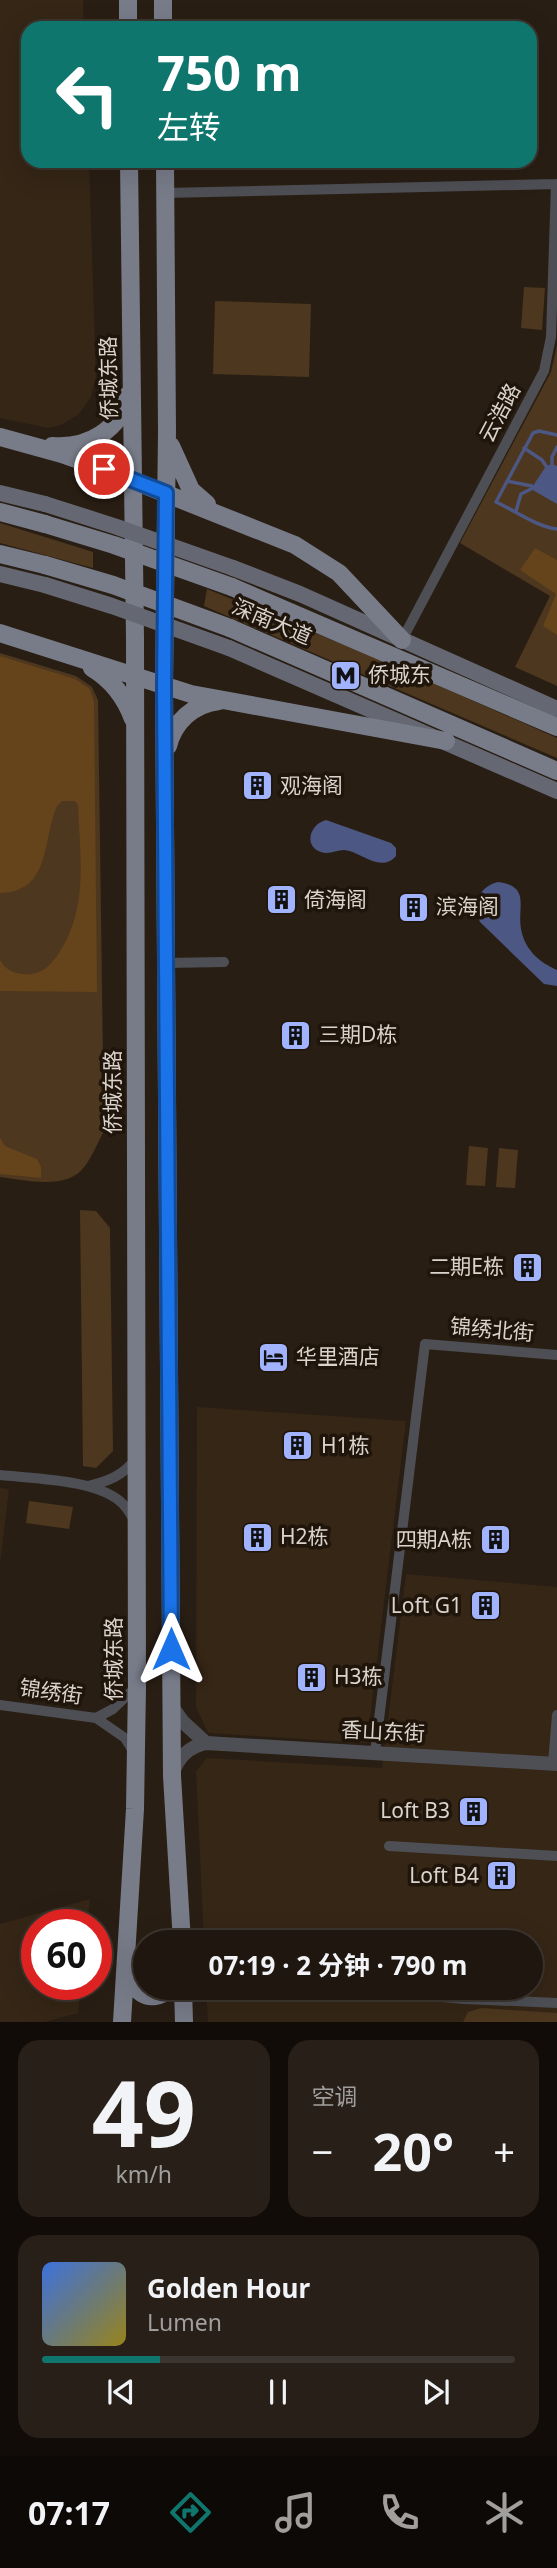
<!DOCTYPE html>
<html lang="zh">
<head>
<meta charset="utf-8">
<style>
  :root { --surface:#1f160f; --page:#271f18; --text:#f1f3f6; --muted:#a19f9e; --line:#3c352f; --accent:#0f766e }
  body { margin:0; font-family:"Noto Sans","Noto Sans SC",sans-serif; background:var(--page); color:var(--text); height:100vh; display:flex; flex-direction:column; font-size:26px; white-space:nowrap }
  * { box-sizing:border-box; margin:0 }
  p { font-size:23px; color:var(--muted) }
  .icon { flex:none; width:38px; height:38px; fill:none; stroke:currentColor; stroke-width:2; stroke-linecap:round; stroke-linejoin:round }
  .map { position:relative; height:2022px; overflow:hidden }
  .side { display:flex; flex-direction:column; gap:18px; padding:18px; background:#110c08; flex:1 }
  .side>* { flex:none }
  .top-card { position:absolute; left:21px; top:21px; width:516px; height:147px; border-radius:21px; box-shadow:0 7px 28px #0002,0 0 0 2px var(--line); background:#0f766e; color:#fff; overflow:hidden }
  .speed { position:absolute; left:21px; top:1909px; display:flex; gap:14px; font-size:35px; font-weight:700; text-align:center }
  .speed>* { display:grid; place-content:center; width:91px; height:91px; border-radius:50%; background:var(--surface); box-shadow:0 7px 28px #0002,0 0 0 2px var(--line); line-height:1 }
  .speed .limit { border:10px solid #d22; background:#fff; color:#111 }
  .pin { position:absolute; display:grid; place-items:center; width:60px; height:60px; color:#fff; margin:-30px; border:4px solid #fff; border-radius:50%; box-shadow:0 2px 7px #0007 }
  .me { position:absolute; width:77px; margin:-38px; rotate:0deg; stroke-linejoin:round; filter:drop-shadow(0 0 5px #0008) }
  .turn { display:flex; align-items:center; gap:24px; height:147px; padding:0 21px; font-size:32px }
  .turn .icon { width:91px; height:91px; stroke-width:2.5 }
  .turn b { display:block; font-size:49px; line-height:60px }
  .big { font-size:52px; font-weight:700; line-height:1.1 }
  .side .card { flex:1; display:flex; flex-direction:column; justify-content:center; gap:10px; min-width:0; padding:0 24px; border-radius:21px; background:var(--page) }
  .side .dial { align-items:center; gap:0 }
  .dial b { font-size:91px; line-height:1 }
  .song { display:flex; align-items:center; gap:21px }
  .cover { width:84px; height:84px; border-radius:10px; background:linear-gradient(135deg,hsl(220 70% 55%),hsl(50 70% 35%)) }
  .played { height:7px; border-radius:4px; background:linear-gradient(90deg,var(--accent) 25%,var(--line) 25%) }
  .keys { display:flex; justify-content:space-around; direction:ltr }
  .heat { display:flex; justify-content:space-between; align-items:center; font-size:38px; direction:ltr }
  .side .tiles { flex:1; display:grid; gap:18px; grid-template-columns:1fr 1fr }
  .card:last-child { grid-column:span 2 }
  .trip { position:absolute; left:133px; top:1930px; width:410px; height:70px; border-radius:35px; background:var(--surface); box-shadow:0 7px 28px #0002,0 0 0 2px var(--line); font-weight:700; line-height:70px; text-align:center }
  .tabs { display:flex; height:112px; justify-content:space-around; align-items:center; background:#0c0906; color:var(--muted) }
  .tabs .icon { width:49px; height:49px }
  .tabs .on { color:var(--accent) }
  .tabs b { font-size:32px; color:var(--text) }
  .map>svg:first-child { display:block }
  .built { fill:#352616 }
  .green { fill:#4d371e }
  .forest { fill:#65431b }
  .water { fill:#4d5783 }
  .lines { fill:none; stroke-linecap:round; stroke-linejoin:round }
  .stream { stroke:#4d5783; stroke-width:3.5 }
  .minor { stroke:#4d4f55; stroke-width:10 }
  .tertiary { stroke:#4d4f55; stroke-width:14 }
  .secondary { stroke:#656873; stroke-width:16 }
  .primary { stroke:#787c89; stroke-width:18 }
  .secondary-bridge { stroke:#656873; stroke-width:16 }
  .primary-bridge { stroke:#787c89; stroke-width:18 }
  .route-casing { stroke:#114b97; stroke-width:18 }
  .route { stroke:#1a73e8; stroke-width:12 }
  .labels { text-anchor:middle; stroke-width:7; stroke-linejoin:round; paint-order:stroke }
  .street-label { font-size:21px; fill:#dbd4cd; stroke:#1f150b }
  .poi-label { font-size:21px; fill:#dbd4cd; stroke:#1f150b; text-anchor:start }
</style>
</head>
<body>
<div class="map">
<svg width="557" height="2022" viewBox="0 0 557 2022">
  <rect width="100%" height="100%" fill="#291e14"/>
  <path class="built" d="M0 0H83L84 28H28V161H89L96 377 91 397 79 414 61 425 48 428 0 418Z
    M197 1407 406 1421 367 1743 208 1733 196 1707Z
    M0 1488 9 1489 0 1564Z
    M406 1574 557 1587V2022H208L206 1988H530V1942H204L196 1771 207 1758 382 1768Z
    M90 1899 87 1925H37V1984L81 1985 78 2013 45 2022H0V1924Z"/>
  <path class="green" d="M524 287 545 288 542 330 521 328Z
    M215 301 311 304 309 377 213 374Z
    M557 345V686L515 667 550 596 460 543 551 372Z
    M0 523 93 552V568L0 543Z
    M207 589 374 657 557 738V758L204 606Z
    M0 653 76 676 92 687 98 700 104 1131C98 1142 93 1155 85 1166 68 1191 25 1180 0 1177Z
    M469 1146 488 1148 485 1186 466 1185Z
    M499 1148 518 1150 515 1188 496 1187Z
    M80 1210 96 1211 110 1228 113 1451 96 1468 83 1466Z
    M29 1501 73 1507 69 1529 26 1523Z
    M481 2008 557 2013V2022H463L468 2012Z"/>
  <path class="forest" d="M535 548 557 560V635L543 626 556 594 520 570Z
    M0 656 75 679 90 689 94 702 97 992 0 991V960C7 972 18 975 32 974 44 972 50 965 57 956 89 910 80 858 78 805L75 801H62L57 806C42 841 51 892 0 893Z
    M0 1138 5 1146 37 1159 41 1167V1178L0 1174Z"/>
  <path class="water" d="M552 464 557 466V504L531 489 546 466Z
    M326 820 391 843 396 848V856C380 874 361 851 344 850 336 850 329 855 321 852 303 846 310 824 326 820Z
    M498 882C531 886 517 907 521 929 525 950 539 962 557 970V986L544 984 480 922C472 904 478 887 498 882Z"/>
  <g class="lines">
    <path class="stream" d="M557 435 539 431 533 433 496 502C516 511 535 526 557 529
      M524 448 542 460 546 466
      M552 464V457L557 447
      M507 481 532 486
      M516 511 521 494 531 489"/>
    <path class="minor" d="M165 193 557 184
      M402 640 544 371 551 337 556 184
      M166 963 224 962
      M0 1475C35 1479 98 1479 123 1504 128 1509 132 1517 136 1523
      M88 1486C109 1481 122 1476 136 1459
      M0 1705 96 1718 125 1738 135 1754
      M96 1718 113 1709 137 1686
      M375 1752 425 1344 557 1355
      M553 1763 557 1715
      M389 1846 557 1856
      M375 1991 465 1999 557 2003"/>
    <path class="tertiary" d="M171 1705 183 1722 206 1743
      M172 1775C178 1757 188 1747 206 1743L557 1764"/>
    <path class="secondary" d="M0 493 45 504
      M233 568 300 594 557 709
      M0 574 45 585
      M229 648 557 791"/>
    <path class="primary" d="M128 0V28
      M163 0V28
      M165 161 167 431 164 687 172 1776 182 1942
      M0 437 62 454 104 469 295 545 339 573 402 640
      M52 446C88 449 120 430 129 394
      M171 446 191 490 207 504
      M0 512 45 524
      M0 554 45 565
      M232 587 557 727
      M230 628 557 771
      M0 633 191 694 446 741
      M92 668C112 680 125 697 133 719
      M168 746C174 722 193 704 219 701
      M128 1966C131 1991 148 2007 171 1988
      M183 1988 184 2022
      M122 2022 135 1809 137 1686 135 639 129 161"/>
    <path class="secondary-bridge" d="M45 504 117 527 233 568
      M45 585 112 606 229 648"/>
    <path class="primary-bridge" d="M45 524 114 545 232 587
      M45 565 113 585 230 628"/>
  </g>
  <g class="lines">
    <defs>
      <path id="route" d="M104 469 166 493 164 687 171 1649"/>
    </defs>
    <use href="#route" class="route-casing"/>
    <use href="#route" class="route"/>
  </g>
  <defs>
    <symbol id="metro-square" viewBox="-11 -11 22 22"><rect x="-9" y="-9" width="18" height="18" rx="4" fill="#a1b3fd" stroke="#1f150b"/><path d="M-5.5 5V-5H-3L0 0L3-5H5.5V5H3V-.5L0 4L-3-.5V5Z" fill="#111"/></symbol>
    <symbol id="building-square" viewBox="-11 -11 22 22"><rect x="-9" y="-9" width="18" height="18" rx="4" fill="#a1b3fd" stroke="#1f150b"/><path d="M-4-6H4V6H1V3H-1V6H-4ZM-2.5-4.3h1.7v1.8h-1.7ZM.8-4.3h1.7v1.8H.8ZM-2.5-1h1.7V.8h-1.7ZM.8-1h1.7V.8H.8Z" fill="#111"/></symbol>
    <symbol id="hotel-square" viewBox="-11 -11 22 22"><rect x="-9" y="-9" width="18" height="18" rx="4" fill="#a1b3fd" stroke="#1f150b"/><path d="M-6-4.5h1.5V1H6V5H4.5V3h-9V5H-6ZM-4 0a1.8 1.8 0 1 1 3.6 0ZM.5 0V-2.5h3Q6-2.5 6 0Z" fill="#111"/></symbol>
  </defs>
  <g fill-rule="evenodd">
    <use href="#metro-square" x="328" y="658" width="35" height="35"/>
    <use href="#building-square" x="240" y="768" width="35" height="35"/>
    <use href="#building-square" x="264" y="882" width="35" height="35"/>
    <use href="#building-square" x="396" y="890" width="35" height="35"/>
    <use href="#building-square" x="278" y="1018" width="35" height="35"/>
    <use href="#building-square" x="510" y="1250" width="35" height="35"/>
    <use href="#hotel-square" x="256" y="1340" width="35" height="35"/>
    <use href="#building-square" x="280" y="1428" width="35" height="35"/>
    <use href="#building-square" x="240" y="1520" width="35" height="35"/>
    <use href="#building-square" x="478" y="1522" width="35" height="35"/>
    <use href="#building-square" x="468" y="1588" width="35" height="35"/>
    <use href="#building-square" x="294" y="1660" width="35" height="35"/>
    <use href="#building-square" x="456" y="1794" width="35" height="35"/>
    <use href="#building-square" x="484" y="1858" width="35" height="35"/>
  </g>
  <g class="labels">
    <g class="street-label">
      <text transform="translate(109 378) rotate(-91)" y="7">侨城东路</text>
      <text transform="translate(500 413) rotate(-62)" y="7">云浩路</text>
      <text transform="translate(272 622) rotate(23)" y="7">深南大道</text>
      <text transform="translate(113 1092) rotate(-90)" y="7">侨城东路</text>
      <text transform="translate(492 1330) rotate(5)" y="7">锦绣北街</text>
      <text transform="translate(114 1659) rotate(-90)" y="7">侨城东路</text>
      <text transform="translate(51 1692) rotate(8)" y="7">锦绣街</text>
      <text transform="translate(383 1732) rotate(3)" y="7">香山东街</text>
    </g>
    <g class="poi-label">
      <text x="368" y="682">侨城东</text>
      <text x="280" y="793">观海阁</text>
      <text x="304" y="907">倚海阁</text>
      <text x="436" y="914">滨海阁</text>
      <text x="319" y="1042">三期D栋</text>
      <text x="504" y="1274" text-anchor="end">二期E栋</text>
      <text x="296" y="1364">华里酒店</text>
      <text x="321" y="1453">H1栋</text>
      <text x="280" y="1544">H2栋</text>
      <text x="472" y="1547" text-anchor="end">四期A栋</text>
      <text x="462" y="1613" text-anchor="end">Loft G1</text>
      <text x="334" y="1684">H3栋</text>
      <text x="450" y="1818" text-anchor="end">Loft B3</text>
      <text x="479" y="1883" text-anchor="end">Loft B4</text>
    </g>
  </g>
</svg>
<div class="speed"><div class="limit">60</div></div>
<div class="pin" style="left:104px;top:469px;background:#d93025"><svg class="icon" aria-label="arrive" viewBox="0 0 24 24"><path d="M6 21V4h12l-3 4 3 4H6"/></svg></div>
<svg class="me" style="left:171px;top:1649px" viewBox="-20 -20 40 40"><path d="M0-17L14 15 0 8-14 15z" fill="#1a73e8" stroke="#fff" stroke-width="4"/></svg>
<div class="trip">07:19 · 2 分钟 · 790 m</div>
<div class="top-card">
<div class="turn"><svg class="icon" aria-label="left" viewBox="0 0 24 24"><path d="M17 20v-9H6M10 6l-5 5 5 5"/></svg><div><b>750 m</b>左转</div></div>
</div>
</div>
<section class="side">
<div class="tiles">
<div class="card dial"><b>49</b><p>km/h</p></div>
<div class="card"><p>空调</p>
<div class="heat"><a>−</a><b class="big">20°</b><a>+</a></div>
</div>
<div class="card">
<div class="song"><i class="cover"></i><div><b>Golden Hour</b><p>Lumen</p></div></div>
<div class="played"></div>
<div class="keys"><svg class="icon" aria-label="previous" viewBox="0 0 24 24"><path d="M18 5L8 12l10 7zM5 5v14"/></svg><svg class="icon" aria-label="pause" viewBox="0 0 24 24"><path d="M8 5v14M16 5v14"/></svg><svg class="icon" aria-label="next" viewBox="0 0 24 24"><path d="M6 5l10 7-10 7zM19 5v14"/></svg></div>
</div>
</div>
</section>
<nav class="tabs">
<b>07:17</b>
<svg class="icon on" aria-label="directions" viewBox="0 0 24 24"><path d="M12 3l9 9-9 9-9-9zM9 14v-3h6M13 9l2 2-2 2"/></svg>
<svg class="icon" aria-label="music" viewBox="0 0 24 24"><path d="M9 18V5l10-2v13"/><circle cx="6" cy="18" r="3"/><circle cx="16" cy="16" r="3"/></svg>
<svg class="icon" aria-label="phone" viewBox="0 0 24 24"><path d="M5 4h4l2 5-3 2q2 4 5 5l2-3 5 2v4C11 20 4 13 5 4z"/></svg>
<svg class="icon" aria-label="climate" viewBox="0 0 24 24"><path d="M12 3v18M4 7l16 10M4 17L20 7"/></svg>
</nav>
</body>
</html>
